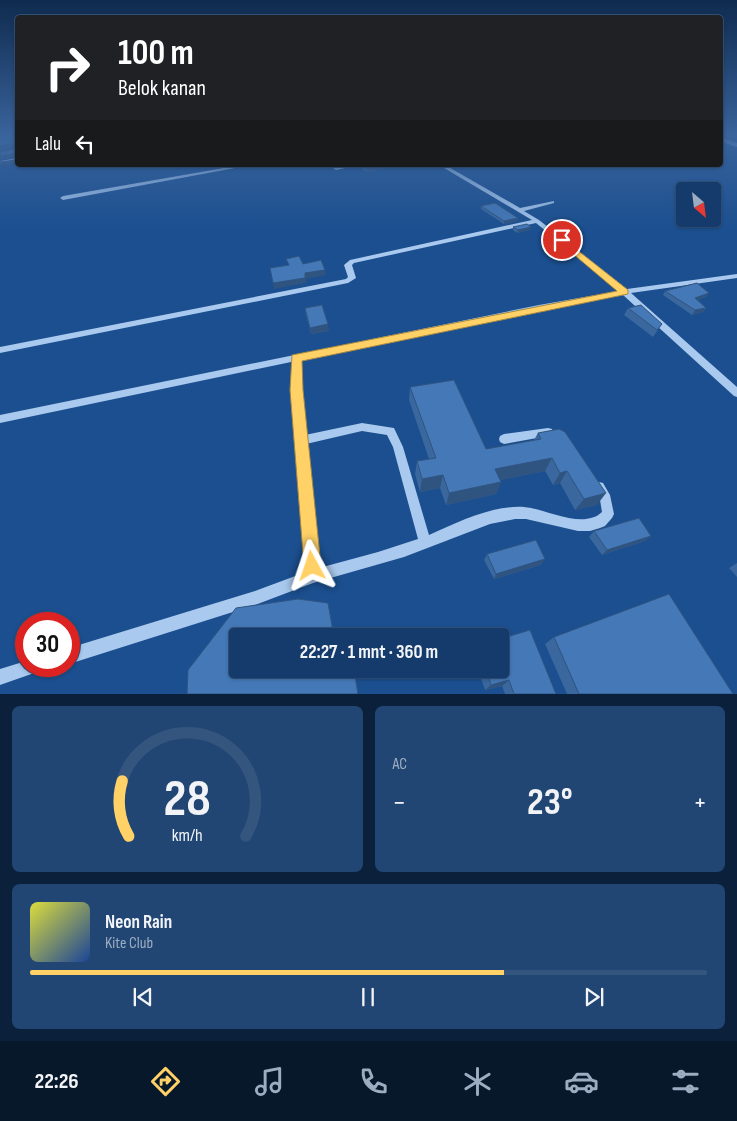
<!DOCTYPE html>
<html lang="id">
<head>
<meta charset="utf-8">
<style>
  :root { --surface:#143b6b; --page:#214673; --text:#f1f3f6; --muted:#9dadc1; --line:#33557e; --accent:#ffd166 }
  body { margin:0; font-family:"Sofia Sans Condensed",sans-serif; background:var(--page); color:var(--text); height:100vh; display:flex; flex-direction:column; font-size:19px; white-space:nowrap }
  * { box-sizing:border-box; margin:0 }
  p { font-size:16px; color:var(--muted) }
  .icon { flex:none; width:28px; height:28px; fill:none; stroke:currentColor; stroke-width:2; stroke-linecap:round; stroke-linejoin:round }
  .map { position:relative; height:694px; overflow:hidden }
  .sheet { display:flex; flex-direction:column; gap:12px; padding:12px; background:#0b203b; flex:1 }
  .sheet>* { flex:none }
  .banner { position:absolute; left:15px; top:15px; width:708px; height:152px; border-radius:5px; box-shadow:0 1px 4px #0004,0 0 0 1px var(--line); background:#202124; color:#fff; overflow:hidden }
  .needle { width:32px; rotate:152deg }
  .fabs { position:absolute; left:676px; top:182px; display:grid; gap:10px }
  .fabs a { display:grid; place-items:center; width:45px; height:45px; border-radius:5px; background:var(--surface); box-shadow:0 1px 4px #0004,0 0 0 1px var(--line); font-size:25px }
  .speed { position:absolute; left:15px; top:612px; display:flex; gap:10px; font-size:25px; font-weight:700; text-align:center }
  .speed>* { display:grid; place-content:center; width:65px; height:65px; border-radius:50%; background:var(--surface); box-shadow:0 1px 4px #0004,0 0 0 1px var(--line); line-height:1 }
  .speed .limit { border:8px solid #d22; background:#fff; color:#111 }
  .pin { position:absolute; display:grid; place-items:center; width:42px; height:42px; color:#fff; margin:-21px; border:2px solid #fff; border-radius:50%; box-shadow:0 1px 5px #0007 }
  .me { position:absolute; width:55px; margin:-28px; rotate:355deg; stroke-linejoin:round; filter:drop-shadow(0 0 4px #0008) }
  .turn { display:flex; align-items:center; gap:18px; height:105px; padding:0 20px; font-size:22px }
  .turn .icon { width:65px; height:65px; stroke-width:2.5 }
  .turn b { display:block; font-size:35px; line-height:42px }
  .then { display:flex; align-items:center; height:48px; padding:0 20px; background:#0003; gap:10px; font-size:19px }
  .big { font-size:38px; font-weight:700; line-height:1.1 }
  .sheet .widget { flex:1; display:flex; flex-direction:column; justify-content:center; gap:8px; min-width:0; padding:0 18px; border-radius:8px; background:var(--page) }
  .sheet .dial { align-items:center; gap:0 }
  .dial svg { height:130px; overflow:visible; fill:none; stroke:var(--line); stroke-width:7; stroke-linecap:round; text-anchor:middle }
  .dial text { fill:var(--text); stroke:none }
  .song { display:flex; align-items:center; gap:15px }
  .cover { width:60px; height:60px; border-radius:8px; background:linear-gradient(135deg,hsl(60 70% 55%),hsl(220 70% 35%)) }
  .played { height:5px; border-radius:2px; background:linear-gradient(90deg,var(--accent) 70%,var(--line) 70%) }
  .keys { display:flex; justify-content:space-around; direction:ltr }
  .heat { display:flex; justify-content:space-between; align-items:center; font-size:28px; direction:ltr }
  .sheet .tiles { flex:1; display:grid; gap:12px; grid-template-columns:1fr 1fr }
  .widget:last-child { grid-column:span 2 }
  .trip { position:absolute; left:229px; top:628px; width:280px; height:50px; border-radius:5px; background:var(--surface); box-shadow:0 1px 4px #0004,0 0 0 1px var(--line); font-weight:700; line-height:50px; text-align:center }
  .menu { display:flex; height:80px; justify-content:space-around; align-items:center; background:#08182b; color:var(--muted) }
  .menu .icon { width:35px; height:35px }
  .menu .current { color:var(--accent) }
  .menu b { font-size:22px; color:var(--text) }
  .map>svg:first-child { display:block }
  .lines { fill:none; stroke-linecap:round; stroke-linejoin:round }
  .stream { stroke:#9cc4f0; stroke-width:2 }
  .minor { fill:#a9c9ee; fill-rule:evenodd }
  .wall { fill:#3a679d }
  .shaded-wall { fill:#305480 }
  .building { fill:#4478b7; stroke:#305480 }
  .route { fill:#ffd166; stroke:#a68842 }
</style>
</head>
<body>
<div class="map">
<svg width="737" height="694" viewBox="0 0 737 694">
  <rect width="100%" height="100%" fill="#1b4f8f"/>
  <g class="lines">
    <path class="stream" d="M720 138 737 144"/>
    <path class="minor" d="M727 135H737V136L729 137Z
      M720 139 737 144V147L720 141Z
      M18 158V161L0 163V161Z
      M241 165H251L63 200 60 198 63 196Z
      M347 165H359L336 170 333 168Z
      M439 165H445L520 208 554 201V203L524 211 539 220 627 289 737 274V278L631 293 737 387V397L734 396 623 295 539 311 301 360V390L305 435 362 423 394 428 403 447 429 535C458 522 492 505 524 507 547 509 583 530 602 512L600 500 593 487 595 483 599 482 603 483 610 495 614 514 612 518 605 526 600 528 590 531H578L526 519H515L490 524 404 557 313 583 255 605 69 664V648L255 591 306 572 291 390V362L0 423V415L539 305 619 291 536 223 354 263 352 265 356 278 348 283 0 353V347L346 279 348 277 344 265 350 260 532 220ZM362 431 387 435 393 447 418 539 378 552 319 568 306 444Z
      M548 428 552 429 553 432 552 435 548 436 504 444 500 442 499 439 500 436 504 434Z
      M26 661V666H43L40 671 0 685V669Z"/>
  </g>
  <path class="wall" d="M360 165H403L367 172 360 167Z
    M481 206 518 218 517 221 504 224 481 209Z
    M513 227 530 230 517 233 513 230Z
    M665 291 709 293 706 297 698 300 706 308 703 312 692 315 663 295Z
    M305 308 329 331 311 334 306 315Z
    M628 308 662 324 653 337 624 315Z
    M410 387 486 449 534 440 538 433 597 505 575 510 560 483 553 485 545 471 500 480 501 482 496 494 446 505 440 488 420 492 415 474 417 461 429 459 409 400Z
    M594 531 651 536 645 541 602 555 589 537Z
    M487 554 541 565 494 579 484 560Z
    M737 563V577L729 568Z
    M554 637 733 694H567L545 644Z
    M478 669H500L556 694H505L502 686 485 690Z"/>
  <path class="shaded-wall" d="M16 143 18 146 0 150V146Z
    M16 153 18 156 0 160V156Z
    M18 160V163L0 166V163Z
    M385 165H403L367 172V169Z
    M518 218 517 221 504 224V221Z
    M531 227 530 230 517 233 518 230Z
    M325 270 326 275 306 279V283L274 289 273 283 305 273Z
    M709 293 706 297 692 302 695 298Z
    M706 308 703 312 692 315 695 310Z
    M328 324 329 331 311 334 310 328Z
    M552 458 545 471 491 482 495 469Z
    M567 471 560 483 553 485 560 473Z
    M443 475 440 488 420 492 422 479Z
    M501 482 496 494 446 505 449 493Z
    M606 493 597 505 575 510 584 499Z
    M651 536 645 541 602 555 607 550Z
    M545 559 541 565 494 579 496 574Z
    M509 680 502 686 485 690 491 685Z"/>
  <path class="building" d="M0 135H18V144L16 143 0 146Z
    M18 147V154L16 153 0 156V152L17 149Z
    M18 157V160L0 163V162L17 160Z
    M362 165H385L367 169Z
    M495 203 518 218 504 221 481 206Z
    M527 224 531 227 518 230 513 227Z
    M299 256 303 264 321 260 325 270 305 273V278L273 283 270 268 289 265 286 259Z
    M697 283 709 293 695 298 706 308 695 310 665 291Z
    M322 305 328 324 310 328 305 308Z
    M641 305 662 324 657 330 628 308Z
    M454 380 486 449 541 439 538 433 559 429 565 432 606 493 584 499 567 471 560 473 552 458 495 469 501 482 449 493 443 475 422 479 417 461 436 458 410 387Z
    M639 518 651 536 607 550 594 531Z
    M536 540 545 559 496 574 487 554Z
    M669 594 733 694H579L554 637Z
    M298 599 328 603 333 631 348 628 349 636H238V669H354L358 694H187L188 670 236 608Z
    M530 630 556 694H514L509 680 491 685 486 669H500V639Z"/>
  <linearGradient id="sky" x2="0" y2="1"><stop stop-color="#0f2b4f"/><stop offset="0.58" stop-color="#39639b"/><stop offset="1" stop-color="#39639b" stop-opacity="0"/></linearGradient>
  <rect width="737" height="232" fill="url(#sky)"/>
  <path class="route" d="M562 238 628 290V294L302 361 303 390 321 566 319 572 312 574 306 572 304 566 290 390 292 355 617 291 559 242V239Z"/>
</svg>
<div class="fabs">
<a><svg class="needle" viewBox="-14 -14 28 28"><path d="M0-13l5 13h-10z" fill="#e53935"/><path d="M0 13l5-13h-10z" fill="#9dadc1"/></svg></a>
</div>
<div class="speed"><div class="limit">30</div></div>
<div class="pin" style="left:562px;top:240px;background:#d93025"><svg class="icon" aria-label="arrive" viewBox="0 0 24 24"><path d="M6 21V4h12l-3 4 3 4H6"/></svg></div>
<svg class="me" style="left:312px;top:566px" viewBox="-20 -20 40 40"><path d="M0-17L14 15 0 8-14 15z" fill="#ffd166" stroke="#fff" stroke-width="4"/></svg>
<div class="trip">22:27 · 1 mnt · 360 m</div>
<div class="banner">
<div class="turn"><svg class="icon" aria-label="right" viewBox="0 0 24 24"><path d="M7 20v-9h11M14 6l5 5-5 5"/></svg><div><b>100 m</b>Belok kanan</div></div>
<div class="then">Lalu<svg class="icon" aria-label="left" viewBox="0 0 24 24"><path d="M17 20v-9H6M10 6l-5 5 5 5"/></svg></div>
</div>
</div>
<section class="sheet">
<div class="tiles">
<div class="widget dial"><svg viewBox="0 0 100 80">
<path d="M14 69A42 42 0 1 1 86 69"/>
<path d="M14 69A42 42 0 0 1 10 35" stroke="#ffd166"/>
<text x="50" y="56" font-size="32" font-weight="700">28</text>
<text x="50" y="72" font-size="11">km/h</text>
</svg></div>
<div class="widget"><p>AC</p>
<div class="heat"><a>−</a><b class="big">23°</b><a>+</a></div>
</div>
<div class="widget">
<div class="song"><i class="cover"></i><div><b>Neon Rain</b><p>Kite Club</p></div></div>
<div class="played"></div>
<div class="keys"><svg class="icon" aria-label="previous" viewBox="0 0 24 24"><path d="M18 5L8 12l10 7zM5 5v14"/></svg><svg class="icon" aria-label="pause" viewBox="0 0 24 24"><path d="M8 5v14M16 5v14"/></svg><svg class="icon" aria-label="next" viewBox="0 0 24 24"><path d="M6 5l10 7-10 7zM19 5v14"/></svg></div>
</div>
</div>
</section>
<nav class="menu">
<b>22:26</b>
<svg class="icon current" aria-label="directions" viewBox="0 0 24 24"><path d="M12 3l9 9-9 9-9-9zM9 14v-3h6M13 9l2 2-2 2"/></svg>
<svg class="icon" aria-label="music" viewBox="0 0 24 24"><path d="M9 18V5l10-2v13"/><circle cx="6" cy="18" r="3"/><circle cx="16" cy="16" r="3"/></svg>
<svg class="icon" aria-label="phone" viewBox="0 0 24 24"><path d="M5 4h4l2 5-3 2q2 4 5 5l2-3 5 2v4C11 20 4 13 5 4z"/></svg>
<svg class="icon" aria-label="climate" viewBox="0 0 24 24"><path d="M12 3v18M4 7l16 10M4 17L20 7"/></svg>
<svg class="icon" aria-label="car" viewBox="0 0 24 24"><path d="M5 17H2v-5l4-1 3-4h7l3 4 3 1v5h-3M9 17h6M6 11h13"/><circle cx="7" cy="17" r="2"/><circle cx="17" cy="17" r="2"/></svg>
<svg class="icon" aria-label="filters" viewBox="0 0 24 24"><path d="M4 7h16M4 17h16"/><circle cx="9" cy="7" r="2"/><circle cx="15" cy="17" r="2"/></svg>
</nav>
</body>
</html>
